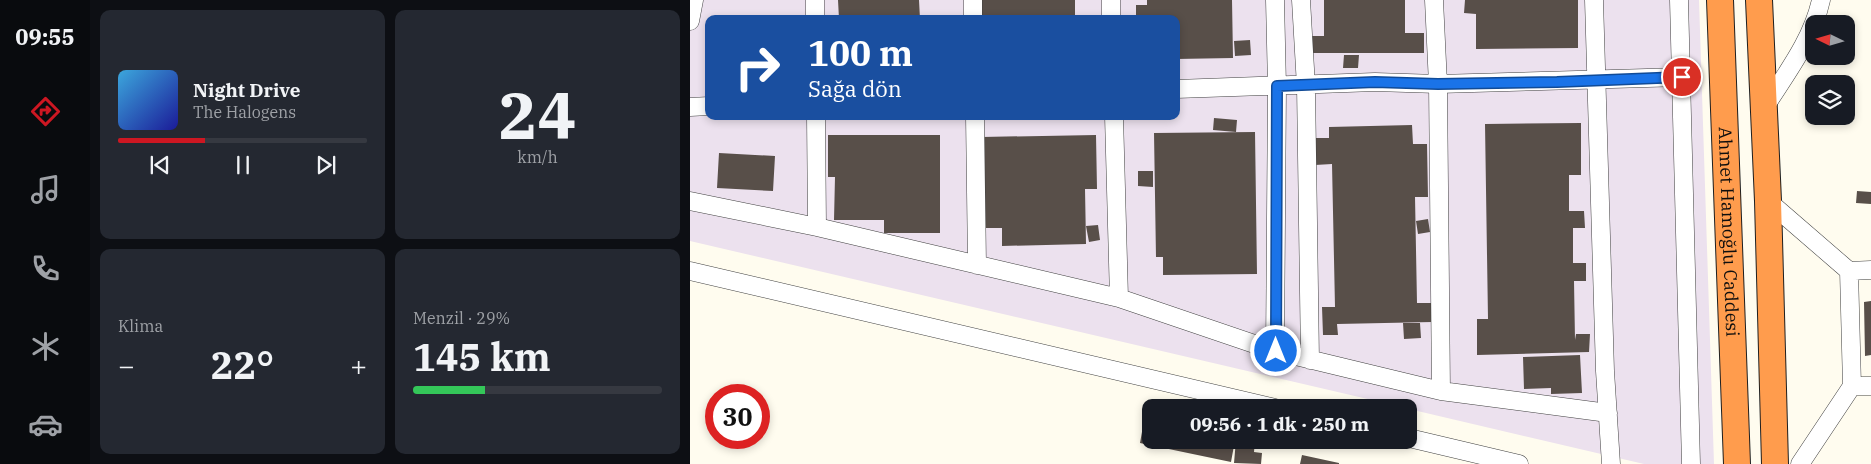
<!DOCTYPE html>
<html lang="tr">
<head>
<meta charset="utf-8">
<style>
  :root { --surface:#171b24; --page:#242831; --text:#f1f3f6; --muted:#9ea1a6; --line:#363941; --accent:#cd1722 }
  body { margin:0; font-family:"IBM Plex Serif",serif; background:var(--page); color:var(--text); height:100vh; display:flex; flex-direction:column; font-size:19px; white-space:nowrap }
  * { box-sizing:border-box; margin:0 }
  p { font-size:16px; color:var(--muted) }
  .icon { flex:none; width:28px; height:28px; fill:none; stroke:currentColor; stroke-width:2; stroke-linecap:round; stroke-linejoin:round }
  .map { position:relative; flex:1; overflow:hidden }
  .side { display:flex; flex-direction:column; gap:10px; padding:10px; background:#0d0f14; width:600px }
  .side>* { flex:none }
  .banner { position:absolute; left:15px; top:15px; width:475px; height:105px; border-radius:10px; box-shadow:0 2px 8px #0003; background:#1a4fa0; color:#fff; overflow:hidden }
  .needle { width:32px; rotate:275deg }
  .tools { position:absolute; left:1115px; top:15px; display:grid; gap:10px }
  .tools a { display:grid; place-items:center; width:50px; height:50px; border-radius:10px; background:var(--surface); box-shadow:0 2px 8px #0003; font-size:25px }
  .speed { position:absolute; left:15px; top:384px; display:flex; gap:10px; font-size:25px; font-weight:700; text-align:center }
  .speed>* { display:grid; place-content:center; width:65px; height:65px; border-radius:50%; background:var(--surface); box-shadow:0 2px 8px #0003; line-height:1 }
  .speed .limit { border:8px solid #d22; background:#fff; color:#111 }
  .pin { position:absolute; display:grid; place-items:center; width:42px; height:42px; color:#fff; margin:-21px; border:2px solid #fff; border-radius:50%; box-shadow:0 1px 5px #0007 }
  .me { position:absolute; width:55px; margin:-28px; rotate:0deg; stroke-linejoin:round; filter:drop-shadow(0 0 4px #0008) }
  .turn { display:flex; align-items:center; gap:18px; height:105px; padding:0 20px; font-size:22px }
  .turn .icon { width:65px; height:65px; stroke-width:2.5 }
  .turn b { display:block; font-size:35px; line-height:42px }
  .big { font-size:38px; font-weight:700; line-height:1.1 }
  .side .card { flex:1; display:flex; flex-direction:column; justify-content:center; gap:8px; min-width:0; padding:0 18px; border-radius:10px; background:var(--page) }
  .side .dial { align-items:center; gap:0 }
  .dial b { font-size:65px; line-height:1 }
  .song { display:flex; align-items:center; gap:15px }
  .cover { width:60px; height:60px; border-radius:8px; background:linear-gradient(135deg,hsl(200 70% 55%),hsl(240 70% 35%)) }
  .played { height:5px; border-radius:2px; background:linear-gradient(90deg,var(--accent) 35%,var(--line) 35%) }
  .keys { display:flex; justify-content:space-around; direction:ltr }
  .heat { display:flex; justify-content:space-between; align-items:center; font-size:28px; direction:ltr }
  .charge { height:8px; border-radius:4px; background:linear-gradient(90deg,#34c759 29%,var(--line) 0) }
  .side .tiles { flex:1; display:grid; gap:10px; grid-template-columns:repeat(2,1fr) }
  .trip { position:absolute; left:452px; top:399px; width:275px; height:50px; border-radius:10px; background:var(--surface); box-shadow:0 2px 8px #0003; font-weight:700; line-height:50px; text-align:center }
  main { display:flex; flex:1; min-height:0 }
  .dock { display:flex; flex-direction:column; width:90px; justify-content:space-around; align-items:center; background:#090b0e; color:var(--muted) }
  .dock .icon { width:35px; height:35px }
  .dock .on { color:var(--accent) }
  .dock b { font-size:22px; color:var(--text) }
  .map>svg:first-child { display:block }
  .industrial { fill:#ece1ee; fill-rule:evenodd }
  .building { fill:#584f49 }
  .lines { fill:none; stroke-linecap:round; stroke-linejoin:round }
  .minor-casing { stroke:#414141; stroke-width:19 }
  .highway-casing { stroke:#1f1f1f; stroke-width:28 }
  .minor { stroke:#fff; stroke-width:18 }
  .highway { stroke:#ff9c4d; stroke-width:26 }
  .route-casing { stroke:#114b97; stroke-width:12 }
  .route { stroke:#1a73e8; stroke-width:9 }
  .labels { text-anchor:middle; stroke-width:5; stroke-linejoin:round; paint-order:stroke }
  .street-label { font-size:18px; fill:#0e0e0e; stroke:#fff }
</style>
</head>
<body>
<main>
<nav class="dock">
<b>09:55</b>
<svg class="icon on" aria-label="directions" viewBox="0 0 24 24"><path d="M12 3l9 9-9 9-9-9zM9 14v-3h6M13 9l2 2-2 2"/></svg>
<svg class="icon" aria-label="music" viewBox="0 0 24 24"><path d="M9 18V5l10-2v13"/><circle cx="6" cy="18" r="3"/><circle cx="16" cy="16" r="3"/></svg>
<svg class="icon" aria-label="phone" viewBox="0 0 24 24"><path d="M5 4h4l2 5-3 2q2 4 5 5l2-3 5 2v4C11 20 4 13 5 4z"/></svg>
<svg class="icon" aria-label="climate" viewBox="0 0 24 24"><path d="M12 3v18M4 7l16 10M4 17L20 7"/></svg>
<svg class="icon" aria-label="car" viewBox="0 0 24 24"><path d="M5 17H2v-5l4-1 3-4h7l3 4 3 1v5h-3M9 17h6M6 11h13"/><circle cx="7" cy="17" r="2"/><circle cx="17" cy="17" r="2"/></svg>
</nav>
<section class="side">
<div class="tiles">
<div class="card">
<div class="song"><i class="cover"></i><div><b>Night Drive</b><p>The Halogens</p></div></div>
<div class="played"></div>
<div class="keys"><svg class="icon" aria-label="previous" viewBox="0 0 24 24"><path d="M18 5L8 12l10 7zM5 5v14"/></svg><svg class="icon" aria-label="pause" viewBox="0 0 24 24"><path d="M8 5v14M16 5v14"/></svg><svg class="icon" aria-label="next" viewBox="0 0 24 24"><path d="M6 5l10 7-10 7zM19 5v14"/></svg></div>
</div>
<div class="card dial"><b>24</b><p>km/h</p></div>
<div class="card"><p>Klima</p>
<div class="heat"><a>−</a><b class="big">22°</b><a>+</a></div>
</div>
<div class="card"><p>Menzil · 29%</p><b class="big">145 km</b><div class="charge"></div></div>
</div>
</section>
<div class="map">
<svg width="1181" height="464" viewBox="0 0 1181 464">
  <rect width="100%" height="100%" fill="#fffcef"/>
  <path class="industrial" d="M0 0H1009L1024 464H954L719 409V408L712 407 0 241ZM19 19H486V116H19Z"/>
  <path class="building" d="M148 0H229L230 19H149Z
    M290 0H385V19H290Z
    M457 0H542L543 58 486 59V19H446V5H457Z
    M634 0H715V33H734V53H620V36H634Z
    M775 0H888V48L786 49V14L774 13Z
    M560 40 561 55 545 56 544 41Z
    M654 55H669L668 68H653Z
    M524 118 547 120 546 132 523 130Z
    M891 123V175H879V211H894L895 228H883V263H896V281H884L885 340 886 334H900L899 352 787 355V319H798L795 124Z
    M722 125 723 144H737L738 197H725L727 303H742V322L647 324 648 335H633L632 307H645L642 164 625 165V138H639V127Z
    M565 132 567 274 473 275V257H466L464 133Z
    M138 135H250V233H194V220H144L145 177H138Z
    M406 135 407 189H395L396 244 312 246V228H294L292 137Z
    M29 153 85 156 83 191 27 188Z
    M448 171H463V187L448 186Z
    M1167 191 1181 192V204L1166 203Z
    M738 219 740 232 728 234 726 221Z
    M408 225 410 240 399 242 396 226Z
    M1181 301V355L1175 356 1174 302Z
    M713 323H730L731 338 714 339Z
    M890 355 892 393 861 394V388L834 389 833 357Z
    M455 415 461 416V440H545L541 462 450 443Z
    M546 440H565L564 452 572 453 571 464 544 463Z
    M612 455 649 463V464H610Z"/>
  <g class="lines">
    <defs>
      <path id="minor" d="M125 0V19
        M283 0V19
        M421 0V19
        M585 0 587 86 585 351
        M611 0 616 86 620 360
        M744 0 748 84 751 391
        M904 0 915 371 921 464
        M989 0 1001 464
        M0 21 4 0
        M486 89 685 82 748 84 992 77
        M0 107 19 106
        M1073 110C1095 75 1122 41 1131 0
        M126 116 127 227
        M285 116 287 265
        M424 116 429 298
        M0 201 127 227 429 298 585 351 751 391 918 413
        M1078 201 1159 271 1162 386 1110 464
        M0 271 585 408
        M1159 271 1181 270
        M1162 386H1181
        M719 438 829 464"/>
      <g id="highway">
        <path id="s1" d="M1030 0 1047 464"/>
        <path d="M1069 0 1078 201 1085 464"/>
      </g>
    </defs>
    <use href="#minor" class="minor-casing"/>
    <use href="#highway" class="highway-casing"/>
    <use href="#minor" class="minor"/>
    <use href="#highway" class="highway"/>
  </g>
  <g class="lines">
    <defs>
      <path id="route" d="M586 351 587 86 685 82 748 84 867 82 992 77"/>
    </defs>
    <use href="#route" class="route-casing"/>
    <use href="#route" class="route"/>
  </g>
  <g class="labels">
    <g class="street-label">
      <text dy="6" stroke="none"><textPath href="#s1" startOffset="232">Ahmet Hamoğlu Caddesi</textPath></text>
    </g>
  </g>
</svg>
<div class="tools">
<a><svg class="needle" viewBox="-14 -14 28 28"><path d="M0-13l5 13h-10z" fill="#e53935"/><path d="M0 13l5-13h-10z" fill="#9ea1a6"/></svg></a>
<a><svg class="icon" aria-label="layers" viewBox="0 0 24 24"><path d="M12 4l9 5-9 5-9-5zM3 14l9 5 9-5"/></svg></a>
</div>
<div class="speed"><div class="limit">30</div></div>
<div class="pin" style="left:992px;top:77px;background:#d93025"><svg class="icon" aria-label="arrive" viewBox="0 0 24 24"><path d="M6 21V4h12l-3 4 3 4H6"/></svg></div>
<svg class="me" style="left:586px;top:351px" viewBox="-20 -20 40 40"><circle r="17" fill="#1a73e8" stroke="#fff" stroke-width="3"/><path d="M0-11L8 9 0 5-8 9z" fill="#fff"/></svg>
<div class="trip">09:56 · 1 dk · 250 m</div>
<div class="banner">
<div class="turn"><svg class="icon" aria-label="right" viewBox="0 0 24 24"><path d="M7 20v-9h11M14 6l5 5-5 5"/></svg><div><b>100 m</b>Sağa dön</div></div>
</div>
</div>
</main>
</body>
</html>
